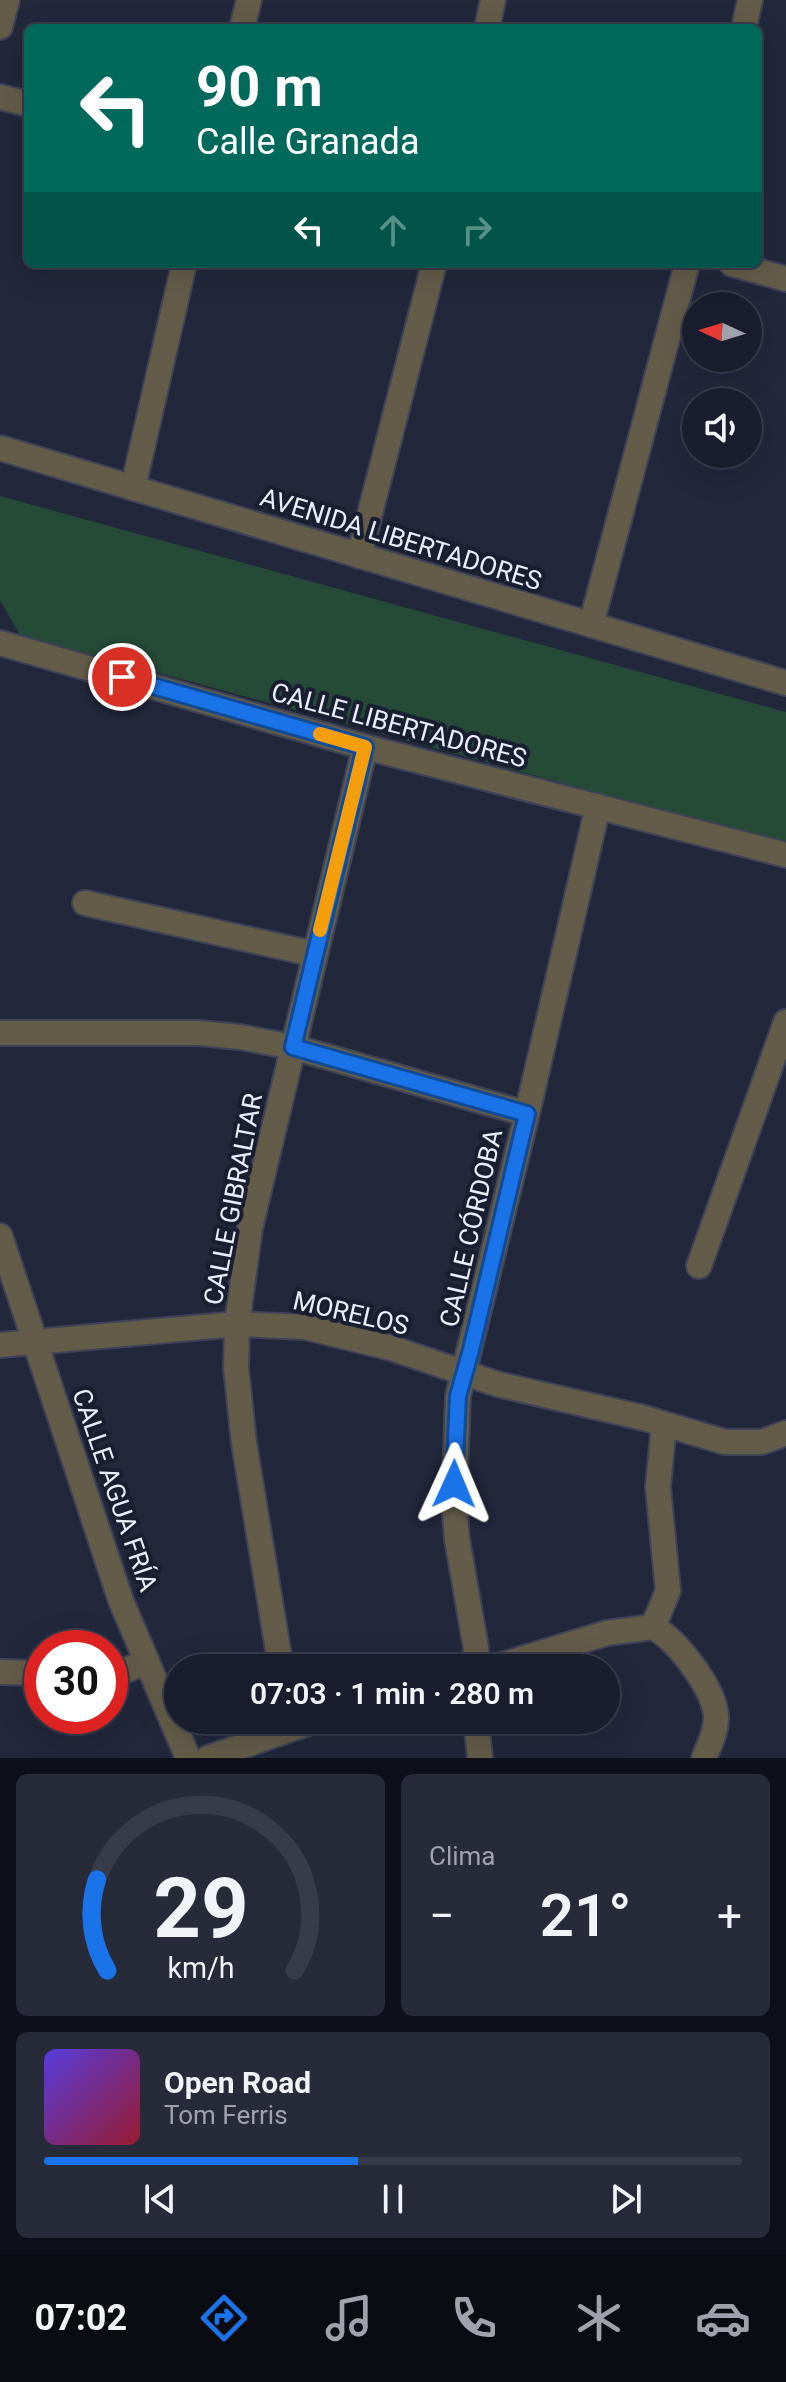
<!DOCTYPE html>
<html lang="es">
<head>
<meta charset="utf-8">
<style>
  :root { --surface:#1a1d2d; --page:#272a39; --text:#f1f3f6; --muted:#9fa2aa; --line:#383b49; --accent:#1a73e8 }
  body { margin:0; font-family:Roboto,sans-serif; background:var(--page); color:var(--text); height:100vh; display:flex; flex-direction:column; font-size:30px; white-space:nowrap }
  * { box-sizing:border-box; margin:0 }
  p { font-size:26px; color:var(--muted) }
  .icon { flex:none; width:44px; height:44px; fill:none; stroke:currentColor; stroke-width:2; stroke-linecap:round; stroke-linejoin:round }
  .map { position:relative; height:1758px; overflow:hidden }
  .sheet { display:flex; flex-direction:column; gap:16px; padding:16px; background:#0e1019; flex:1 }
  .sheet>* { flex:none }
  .guide { position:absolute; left:24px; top:24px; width:738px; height:244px; border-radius:12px; box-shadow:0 8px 32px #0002,0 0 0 2px var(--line); background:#00695c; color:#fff; overflow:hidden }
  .needle { width:52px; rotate:274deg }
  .buttons { position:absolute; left:682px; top:292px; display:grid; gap:16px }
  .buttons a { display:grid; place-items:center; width:80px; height:80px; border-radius:50%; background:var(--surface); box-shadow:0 8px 32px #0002,0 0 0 2px var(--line); font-size:40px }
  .speed { position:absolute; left:24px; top:1630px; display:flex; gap:16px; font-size:40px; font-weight:700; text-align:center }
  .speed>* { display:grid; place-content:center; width:104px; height:104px; border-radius:50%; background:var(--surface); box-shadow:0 8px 32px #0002,0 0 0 2px var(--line); line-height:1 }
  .speed .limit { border:12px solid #d22; background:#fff; color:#111 }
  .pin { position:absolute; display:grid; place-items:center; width:68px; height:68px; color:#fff; margin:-34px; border:4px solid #fff; border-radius:50%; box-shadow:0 2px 8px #0007 }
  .me { position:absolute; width:88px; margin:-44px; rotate:1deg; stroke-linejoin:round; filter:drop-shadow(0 0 6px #0008) }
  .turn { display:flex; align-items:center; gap:28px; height:168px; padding:0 40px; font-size:36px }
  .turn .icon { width:104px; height:104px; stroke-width:2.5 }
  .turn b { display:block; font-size:56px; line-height:68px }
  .lanes { display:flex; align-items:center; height:76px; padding:0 40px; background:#0003; justify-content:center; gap:40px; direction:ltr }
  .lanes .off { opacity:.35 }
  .big { font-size:60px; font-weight:600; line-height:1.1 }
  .sheet .tile { flex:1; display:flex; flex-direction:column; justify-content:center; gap:12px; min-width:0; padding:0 28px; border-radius:12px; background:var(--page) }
  .sheet .dial { align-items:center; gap:0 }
  .dial svg { height:208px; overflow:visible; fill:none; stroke:var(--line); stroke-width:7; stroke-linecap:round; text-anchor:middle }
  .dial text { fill:var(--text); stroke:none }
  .song { display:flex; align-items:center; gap:24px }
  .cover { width:96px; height:96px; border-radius:12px; background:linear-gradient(135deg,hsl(250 70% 55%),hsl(350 70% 35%)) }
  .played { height:8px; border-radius:4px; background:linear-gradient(90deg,var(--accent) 45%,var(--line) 45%) }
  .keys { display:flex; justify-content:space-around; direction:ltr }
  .heat { display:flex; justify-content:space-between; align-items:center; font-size:44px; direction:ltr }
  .sheet .tiles { flex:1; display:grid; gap:16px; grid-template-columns:1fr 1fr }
  .tile:last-child { grid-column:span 2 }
  .trip { position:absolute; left:164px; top:1654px; width:456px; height:80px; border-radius:40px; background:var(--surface); box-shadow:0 8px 32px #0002,0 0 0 2px var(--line); font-weight:600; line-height:80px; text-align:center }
  .dock { display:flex; height:128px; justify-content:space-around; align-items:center; background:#0a0c12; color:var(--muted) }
  .dock .icon { width:56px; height:56px }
  .dock .selected { color:var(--accent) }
  .dock b { font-size:36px; color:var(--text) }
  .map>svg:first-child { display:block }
  .green { fill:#254a37 }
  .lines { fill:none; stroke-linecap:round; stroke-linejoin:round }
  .minor-casing { stroke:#3e4357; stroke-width:28 }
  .minor { stroke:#635c49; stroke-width:24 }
  .route-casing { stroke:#114b97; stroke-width:20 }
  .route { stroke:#1a73e8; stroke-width:14 }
  .slow { stroke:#f59e0b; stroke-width:14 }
  .labels { text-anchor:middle; stroke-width:8; stroke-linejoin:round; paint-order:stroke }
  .street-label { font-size:26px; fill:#ebeffd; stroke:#191e31 }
</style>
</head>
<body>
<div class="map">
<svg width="786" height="1758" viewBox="0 0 786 1758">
  <rect width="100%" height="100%" fill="#22273c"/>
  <path class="green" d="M0 496 786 712V844L20 635 0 600Z"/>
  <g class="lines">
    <defs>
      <path id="minor" d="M0 27 7 0
        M242 28 249 0
        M487 28 493 0
        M744 28 750 0
        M0 97 28 104
        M732 264 786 279
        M0 448 786 683
        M133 488 184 264
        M359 556 434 264
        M591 625 687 264
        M0 643 365 747 786 855
        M85 903 314 954
        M0 1033H199L240 1037 293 1047 527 1114
        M0 1236 121 1601 188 1758
        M699 1266 786 1022
        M0 1345 237 1324 305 1327 391 1348 497 1384 644 1418 725 1442H762L786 1433
        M653 1627 668 1591 658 1487 664 1424
        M653 1627C677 1640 714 1688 716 1716 717 1731 709 1745 704 1758
        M281 1668 244 1443 236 1368 237 1324 250 1228 365 747
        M476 1668V1648L457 1539 454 1502 458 1396 527 1114 598 806
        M492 1668 607 1633 653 1627
        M0 1672 42 1673
        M110 1673 122 1672 147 1661
        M476 1720 480 1758
        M208 1758 317 1720"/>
    </defs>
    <use href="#minor" class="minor-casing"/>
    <use href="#minor" class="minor"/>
  </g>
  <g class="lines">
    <defs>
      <path id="route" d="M122 677 365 747 293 1047 527 1114 471 1350 458 1396 454 1484"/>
    </defs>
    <use href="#route" class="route-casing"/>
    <use href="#route" class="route"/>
    <path class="slow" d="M320 930 365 747 320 734"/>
  </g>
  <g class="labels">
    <g class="street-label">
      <text transform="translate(401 539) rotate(17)" y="9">AVENIDA LIBERTADORES</text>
      <text transform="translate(399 725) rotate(15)" y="9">CALLE LIBERTADORES</text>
      <text transform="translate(233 1199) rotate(-79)" y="9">CALLE GIBRALTAR</text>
      <text transform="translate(471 1228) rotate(-77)" y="9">CALLE CÓRDOBA</text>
      <text transform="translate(351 1313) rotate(13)" y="9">MORELOS</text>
      <text transform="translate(115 1490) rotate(71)" y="9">CALLE AGUA FRÍA</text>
    </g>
  </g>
</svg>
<div class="buttons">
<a><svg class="needle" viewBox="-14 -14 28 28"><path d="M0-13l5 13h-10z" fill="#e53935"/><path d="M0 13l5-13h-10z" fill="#9fa2aa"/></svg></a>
<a><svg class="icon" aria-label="sound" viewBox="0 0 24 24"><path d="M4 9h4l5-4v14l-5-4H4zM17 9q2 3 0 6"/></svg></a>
</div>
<div class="speed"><div class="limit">30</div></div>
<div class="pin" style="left:122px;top:677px;background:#d93025"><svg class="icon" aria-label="arrive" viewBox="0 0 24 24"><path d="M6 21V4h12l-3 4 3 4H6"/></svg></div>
<svg class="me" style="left:454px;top:1484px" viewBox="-20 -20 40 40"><path d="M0-17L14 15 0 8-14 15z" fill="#1a73e8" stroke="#fff" stroke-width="4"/></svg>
<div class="trip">07:03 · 1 min · 280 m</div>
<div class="guide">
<div class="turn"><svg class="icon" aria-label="left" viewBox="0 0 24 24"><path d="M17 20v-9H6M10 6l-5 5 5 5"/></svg><div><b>90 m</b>Calle Granada</div></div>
<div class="lanes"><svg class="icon" aria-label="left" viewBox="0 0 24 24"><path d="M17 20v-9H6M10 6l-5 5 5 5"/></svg><svg class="icon off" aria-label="ahead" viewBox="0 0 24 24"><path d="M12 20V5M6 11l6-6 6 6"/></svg><svg class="icon off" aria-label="right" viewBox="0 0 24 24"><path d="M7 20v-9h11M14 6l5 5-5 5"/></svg></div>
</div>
</div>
<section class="sheet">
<div class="tiles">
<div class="tile dial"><svg viewBox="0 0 100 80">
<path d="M14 69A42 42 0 1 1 86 69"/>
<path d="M14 69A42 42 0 0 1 10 34" stroke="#1a73e8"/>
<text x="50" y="56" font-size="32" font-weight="700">29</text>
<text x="50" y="72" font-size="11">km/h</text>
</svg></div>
<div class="tile"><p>Clima</p>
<div class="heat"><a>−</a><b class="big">21°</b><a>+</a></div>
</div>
<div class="tile">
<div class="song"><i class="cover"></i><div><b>Open Road</b><p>Tom Ferris</p></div></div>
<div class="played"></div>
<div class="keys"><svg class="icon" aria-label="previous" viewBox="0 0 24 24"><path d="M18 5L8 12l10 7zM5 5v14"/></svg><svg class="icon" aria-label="pause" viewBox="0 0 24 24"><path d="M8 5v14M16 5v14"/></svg><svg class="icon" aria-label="next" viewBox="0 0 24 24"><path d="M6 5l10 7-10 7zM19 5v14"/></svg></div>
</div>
</div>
</section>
<nav class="dock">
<b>07:02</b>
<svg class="icon selected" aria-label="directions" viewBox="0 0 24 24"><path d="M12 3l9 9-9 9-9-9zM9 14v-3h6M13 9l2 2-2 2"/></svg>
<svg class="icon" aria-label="music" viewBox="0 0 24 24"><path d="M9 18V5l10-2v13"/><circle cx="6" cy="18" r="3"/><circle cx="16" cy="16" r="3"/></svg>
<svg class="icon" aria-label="phone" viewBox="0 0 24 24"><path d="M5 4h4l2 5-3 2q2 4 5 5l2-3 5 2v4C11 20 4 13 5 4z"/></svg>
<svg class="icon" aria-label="climate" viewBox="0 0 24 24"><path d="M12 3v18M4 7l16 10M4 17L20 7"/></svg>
<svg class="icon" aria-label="car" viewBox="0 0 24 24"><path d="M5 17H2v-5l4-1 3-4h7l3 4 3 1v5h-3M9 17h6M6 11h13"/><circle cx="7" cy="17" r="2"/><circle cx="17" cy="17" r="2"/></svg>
</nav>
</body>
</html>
